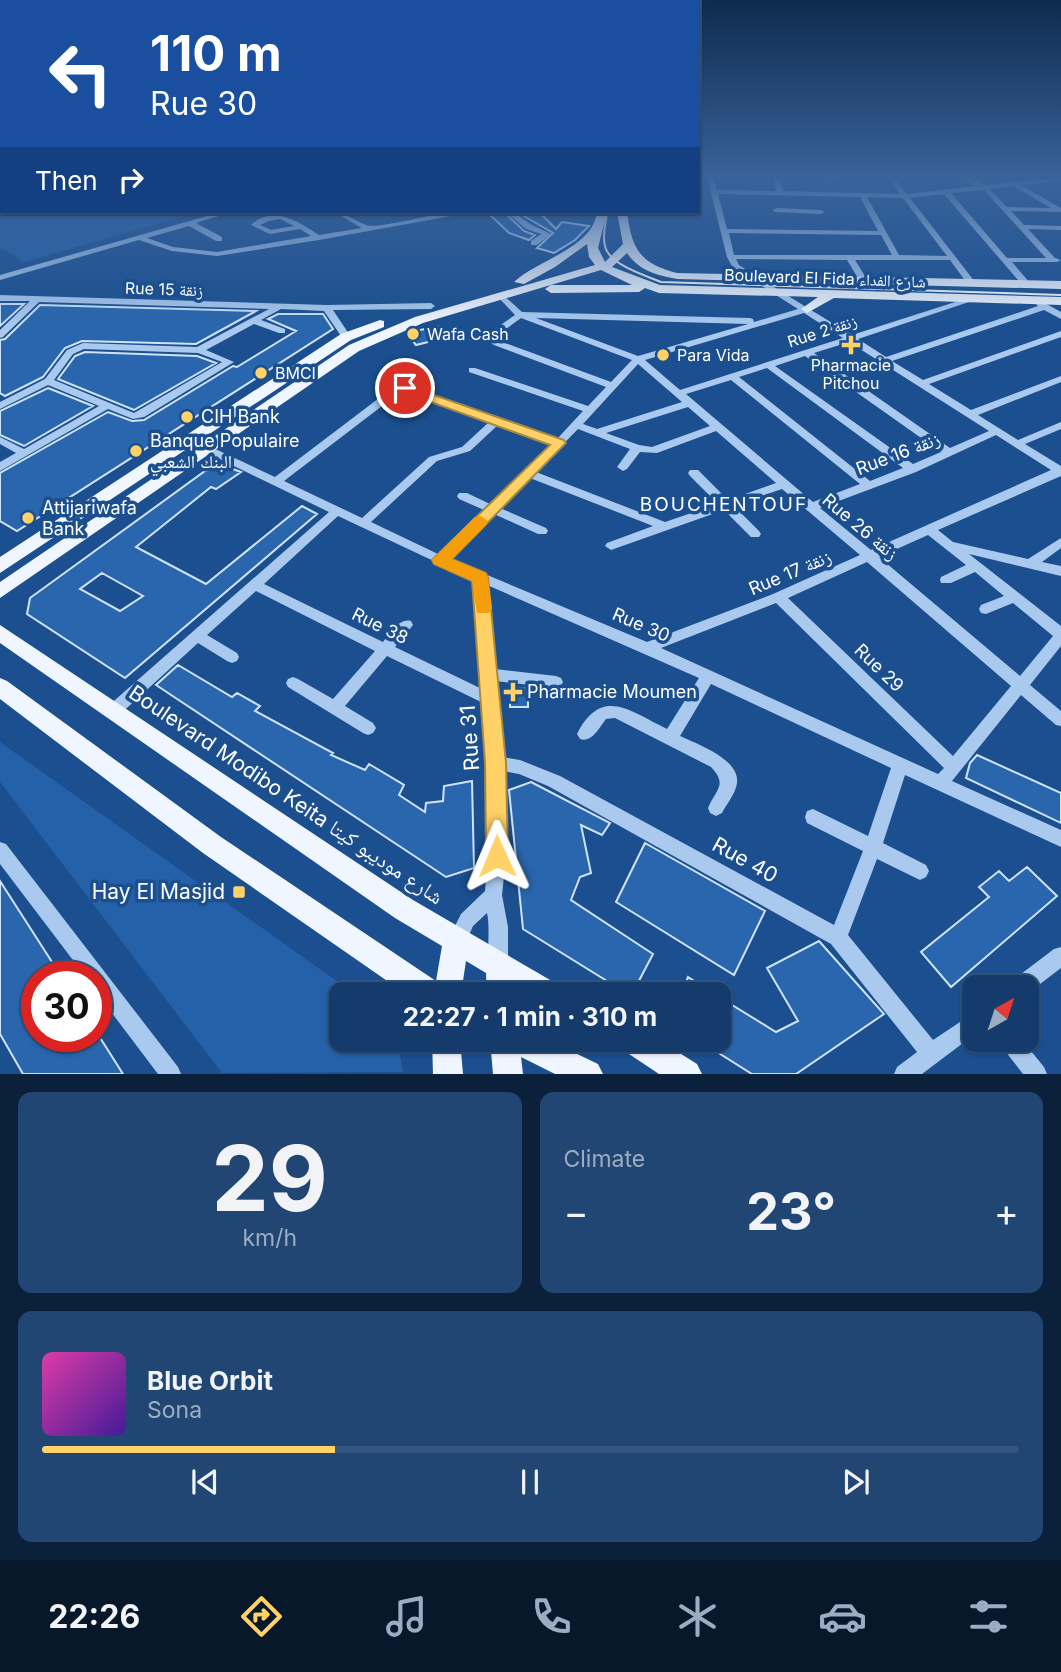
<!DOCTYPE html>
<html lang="en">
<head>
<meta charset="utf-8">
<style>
  :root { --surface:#143b6b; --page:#214673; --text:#f1f3f6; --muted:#9dadc1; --line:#33557e; --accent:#ffd166 }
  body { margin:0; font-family:Inter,"Noto Naskh Arabic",sans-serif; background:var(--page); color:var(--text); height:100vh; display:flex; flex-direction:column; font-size:26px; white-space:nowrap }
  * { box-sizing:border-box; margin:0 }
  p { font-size:23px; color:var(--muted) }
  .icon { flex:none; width:38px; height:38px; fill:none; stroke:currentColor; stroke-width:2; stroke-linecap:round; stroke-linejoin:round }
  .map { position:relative; height:1074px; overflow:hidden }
  .sheet { display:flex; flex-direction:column; gap:18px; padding:18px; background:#0b203b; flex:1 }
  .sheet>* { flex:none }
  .guide { position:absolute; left:0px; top:0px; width:700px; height:214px; box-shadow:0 2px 5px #0004,0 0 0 2px var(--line); background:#1a4fa0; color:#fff; overflow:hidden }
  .needle { width:46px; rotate:39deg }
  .controls { position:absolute; left:962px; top:975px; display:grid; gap:14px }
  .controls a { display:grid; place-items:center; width:77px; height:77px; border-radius:14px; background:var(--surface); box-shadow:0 2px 5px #0004,0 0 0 2px var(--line); font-size:35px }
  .speed { position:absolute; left:21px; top:961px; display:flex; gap:14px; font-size:35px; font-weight:700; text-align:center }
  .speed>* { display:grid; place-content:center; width:91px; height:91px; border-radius:50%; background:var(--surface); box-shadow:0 2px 5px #0004,0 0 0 2px var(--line); line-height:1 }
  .speed .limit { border:10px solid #d22; background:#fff; color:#111 }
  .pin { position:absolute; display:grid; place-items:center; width:60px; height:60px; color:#fff; margin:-30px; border:4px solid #fff; border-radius:50%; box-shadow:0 2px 7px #0007 }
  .me { position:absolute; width:77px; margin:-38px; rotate:359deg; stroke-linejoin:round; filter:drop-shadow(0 0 5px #0008) }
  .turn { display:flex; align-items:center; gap:24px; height:147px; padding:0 35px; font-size:32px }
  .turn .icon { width:91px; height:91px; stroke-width:2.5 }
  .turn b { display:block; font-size:49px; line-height:60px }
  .then { display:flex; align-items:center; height:66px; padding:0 35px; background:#0003; gap:14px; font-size:26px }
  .big { font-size:52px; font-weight:700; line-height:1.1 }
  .sheet .card { flex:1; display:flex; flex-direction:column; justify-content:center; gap:10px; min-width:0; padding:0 24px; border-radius:14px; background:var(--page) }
  .sheet .dial { align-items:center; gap:0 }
  .dial b { font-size:91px; line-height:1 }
  .song { display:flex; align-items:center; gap:21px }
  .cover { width:84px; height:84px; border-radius:10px; background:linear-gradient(135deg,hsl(320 70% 55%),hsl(260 70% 35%)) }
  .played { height:7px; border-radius:4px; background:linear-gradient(90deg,var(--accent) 30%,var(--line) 30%) }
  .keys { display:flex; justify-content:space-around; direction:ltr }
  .heat { display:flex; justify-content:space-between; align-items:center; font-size:38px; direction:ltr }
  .sheet .tiles { flex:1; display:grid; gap:18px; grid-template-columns:1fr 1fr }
  .card:last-child { grid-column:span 2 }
  .trip { position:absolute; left:329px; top:982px; width:402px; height:70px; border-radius:14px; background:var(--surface); box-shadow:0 2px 5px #0004,0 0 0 2px var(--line); font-weight:700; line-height:70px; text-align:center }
  .menu { display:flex; height:112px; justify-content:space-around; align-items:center; background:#08182b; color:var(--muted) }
  .menu .icon { width:49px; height:49px }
  .menu .current { color:var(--accent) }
  .menu b { font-size:32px; color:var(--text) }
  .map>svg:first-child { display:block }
  .green { fill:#2461a8 }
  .building { fill:#2a66ad; stroke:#cfe3fa; stroke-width:2; fill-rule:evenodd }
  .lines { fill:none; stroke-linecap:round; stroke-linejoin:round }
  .minor { fill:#a9c9ee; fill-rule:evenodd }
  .major { fill:#f0f6ff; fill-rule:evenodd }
  .tram { stroke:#fff; stroke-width:2 }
  .route { fill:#ffd166; stroke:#a68842; stroke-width:2 }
  .slow { fill:#f59e0b }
  .poi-dot { fill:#ffd166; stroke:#1b4f8f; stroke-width:2.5 }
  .labels { text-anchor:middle; stroke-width:7; stroke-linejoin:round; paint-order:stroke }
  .far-street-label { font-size:16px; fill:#fff; stroke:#1b4f8f }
  .far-poi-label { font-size:16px; fill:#fff; stroke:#1b4f8f; text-anchor:start }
  .poi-label { font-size:18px; fill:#fff; stroke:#1b4f8f; text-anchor:start }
  .street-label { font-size:18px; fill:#fff; stroke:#1b4f8f }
  .neighbourhood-label { font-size:19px; letter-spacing:2px; fill:#fff; stroke:#1b4f8f }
  .near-street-label { font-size:21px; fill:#fff; stroke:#1b4f8f }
  .near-poi-label { font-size:21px; fill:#fff; stroke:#1b4f8f; text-anchor:end }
</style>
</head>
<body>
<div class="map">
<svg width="1061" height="1074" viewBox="0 0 1061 1074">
  <rect width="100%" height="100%" fill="#1b4f8f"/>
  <path class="green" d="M0 177 2 212H198L24 262 0 247Z
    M0 742 355 994H341V1040H397L403 1072 222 1073 0 782Z"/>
  <path class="building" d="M487 212H504L524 231 535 235 529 240 509 233Z
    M517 212H539L556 229 562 222 589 226 575 240 554 253 537 248 553 233Z
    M0 304H24L0 326Z
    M40 305 256 311 196 344 82 341 65 348 43 377 5 396 0 393V340L5 339Z
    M278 314H323L333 329 17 531 0 521V473L108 412 132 421 144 420 233 366 237 367 296 331 268 319Z
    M438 326 448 337 416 345 407 333Z
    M85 352 197 356 216 363 134 410 58 379 75 356Z
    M48 388 93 406 24 446 0 435V411Z
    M225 466 241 472 216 489 211 487 136 547 206 584 302 506 317 514 125 678 27 614 30 598 205 471ZM102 573 143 596 120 611 80 589Z
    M178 665 232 697 237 693 260 706 255 711 333 753 331 755 365 770 369 764 404 785 399 795 425 812 426 803 443 801 444 786 472 781 474 868 446 877 156 685Z
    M528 688V707H510V689Z
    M977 755 1061 793V823L966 778 970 763Z
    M531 782 610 823 602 835 581 825 591 873 580 877 571 900 653 954 632 994H628L523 929 509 790Z
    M645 843 765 911 734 975 616 902Z
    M1027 867 1057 896 951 987 921 952 989 897 979 887 999 871 1009 881Z
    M0 881 61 976H37V1036H99L123 1074H23L0 1034Z
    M819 941 884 1014 796 1074H752L698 1040H719V997L776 1032 798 1021 767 968Z
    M688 977 715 994H681Z"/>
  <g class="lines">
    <path class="minor" d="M707 177H713L717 190 776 191 774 181 776 177H782L780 181 783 191 900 194 888 177H894L907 194 975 186 958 177H967L984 185 1061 177V181L1021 185 1061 208V212L1011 211 1024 225 1061 226V230L1028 229 1055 258 1061 260 1057 262H1012L1030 283V287H1024L944 194 910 198 975 282V286H969L950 260H855L868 281 864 283H861L847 260 736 259 739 265 806 307H810L811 310 852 335 974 296 981 298 858 339 886 357 1038 306 1036 304 1037 302H1043L1061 312V319L1044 310 892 361 923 380 1061 331V337L929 384 971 410 1061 376V382L978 415 1018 440 1061 422V429L1025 444 1061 466V476L938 530 953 542 1028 559 1061 538V548L1042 562 1061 566V576L969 554 1061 626V646L1030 685 1061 711V726L1056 725 1021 695 952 781 1061 830V847L905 775 883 843 926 865 929 871 926 877 920 880 877 859 848 935 933 1040 975 1012V1034L922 1074H894L897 1067 917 1052 831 944 548 786 519 774 503 771 506 856 502 895 508 927V964L506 971 499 973 492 971C485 954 491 931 487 913L473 926 463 949 456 951 449 949 447 942 461 914 485 891C491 829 487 766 483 703L387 656 345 706 373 723 376 728 373 733 368 735 363 733 288 687 286 683 288 679 293 677 298 679 333 699 375 651 256 591 207 635 237 653 239 657 237 661 232 663 227 661 198 643 117 717 112 718 107 717 104 712 107 707 329 512 201 450 200 448 201 446H209L275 477 391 389 405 385 557 439 583 411 469 372V368H475L588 406 606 387 494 345 486 339V335L515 315 497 296 501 293 522 312 750 318 753 319 754 322 798 309 733 268 727 257ZM1013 186 1051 208 1007 207 990 189ZM982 190H984L1046 258H1007L951 193ZM718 194 860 197 878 231 727 229ZM867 197 903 198 947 256 899 255ZM729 233 881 235 892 255H734ZM804 313 843 338 680 390 645 360ZM521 318 632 360 611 382 500 341 495 337ZM536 318 748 324 638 356ZM849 342 989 431 950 448 814 353ZM805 356 941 452 913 464 775 366ZM638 364 682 402 597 429 583 424ZM767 368 903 468 870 481 739 377ZM731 380 860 484 813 502 686 394ZM405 391 489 422 462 447 429 457 362 518 284 481 399 393ZM688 407 710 426 652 447 639 445 606 433ZM498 425 552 444 490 504 467 493H459L457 496 459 499 484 510 438 554 371 522 437 461 470 451ZM578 429 630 449 617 467 623 471 627 469 640 452 657 453 716 431 776 483 728 500 698 470H690L688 473 690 476 718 504 665 522 536 472ZM996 435 1051 470 871 550 820 508 916 472ZM530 478 653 526 607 543 605 546 611 550 724 510 751 537H759L761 534 759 531 734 506 782 489 860 555 773 594 647 642 449 559 494 514 538 534H546L548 531 546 528 500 508ZM338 516 474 580 482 689 395 647 413 625 411 621C399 618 391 633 383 642L264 584ZM928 535 966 565 941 577 940 580 941 583H951L975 572 1004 596 981 605 979 609 981 613 986 614 1013 603 1053 636 1020 676 879 557ZM867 562 1011 686 953 756 788 598ZM487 585 699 678 667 729C631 712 602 685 577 734L580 739C592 743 599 728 606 719L615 718 711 767C728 785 716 789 708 808L710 813 716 816 722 813C726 805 736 793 737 783 740 759 697 744 680 736L711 684 891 768 868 836 813 809 807 811 805 817 807 823 863 851 834 925 560 776 520 760 502 757 496 681 556 688 561 686 563 682 561 678 556 676 495 669ZM776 603 944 768 938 774 661 648Z
      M822 177H848C842 180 828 180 822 177Z
      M777 208 821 210 825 212 821 214 774 212 773 210Z
      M221 212H232L196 223 222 237V241H216L189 226 147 238 173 247 217 252 311 236 300 229 270 234 251 225C274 204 298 222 319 235L362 228 334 212C348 212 360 227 374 226 407 223 440 210 473 212L319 240 217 256 172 251 139 240 0 280V275ZM280 219 294 226 271 230 260 225 269 221Z
      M506 212H513L532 225 551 234 537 245H531V241L541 234 526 229Z
      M0 295 327 305 431 303 435 306 431 309 333 310 351 337 346 340 343 339 324 311 281 309 261 320 285 329V333H279L254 324 206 350 234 362 144 417 133 419 108 409 0 471V462L16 453 0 444V437L24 449 99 406 48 385 0 409V402L45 379 67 350 83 343 197 347 269 309 39 302 3 337 0 338V330L30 301H0ZM84 349 198 353 222 362 134 413 54 380 73 354Z
      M0 842 6 844 178 1067 181 1074H158L96 992V976H85L0 864Z
      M1061 947V968L1027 994V987H1010L1013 980 1054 949Z
      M999 1040H1022L1044 1067 1047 1074H1023L1002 1047Z"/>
    <path class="major" d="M597 212H607L598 248 605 262 623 244 617 212H627C632 249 639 263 677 273L1061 281V289L677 279C657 275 639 271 627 253L612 267 660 285 1061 297V305L834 298 807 313 801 309 818 297 659 293 645 288 639 292 551 293 545 289 551 285H632L601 270 423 323 359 351 0 598V582L349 345 415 317 595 265 589 257 587 244 555 267 524 284 514 282C537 260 593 248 597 212Z
      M380 320 384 321V327L351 340 0 573V557L341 334Z
      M0 625 413 900 557 984 561 994H521L515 990V994H487L486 973 466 961 461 994H406L203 853 0 699V678L7 681 221 837 436 981 442 946 395 918 0 643Z
      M432 1040H460L463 1074H433Z
      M490 1040H548L598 1064 603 1074H555L521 1057 523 1074H493Z
      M619 1040H659L697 1064 702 1074H659L623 1050Z"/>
    <path class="tram" d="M607 212C606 222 602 236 605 246 608 264 646 276 661 282L1061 295"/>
  </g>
  <linearGradient id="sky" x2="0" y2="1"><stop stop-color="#0f2b4f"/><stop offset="0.54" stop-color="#39639b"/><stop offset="1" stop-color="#39639b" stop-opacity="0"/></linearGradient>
  <rect width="1061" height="327" fill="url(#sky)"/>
  <path class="route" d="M405 385 564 440 566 443 452 559 486 573 488 578 506 763 508 856 505 863 497 867 489 863 486 856 485 763 472 581 434 564 432 560 550 445 400 391 398 388Z"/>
  <path class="slow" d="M481 516 488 521 486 525 452 559 486 573 488 578 492 608 489 613H477L472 581 434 564 432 560 475 517Z"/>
  <g class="poi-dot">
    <circle cx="413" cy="334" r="7"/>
    <path d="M847.5 334.5h7v7h7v7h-7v7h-7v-7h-7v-7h7z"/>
    <circle cx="663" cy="355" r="7"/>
    <circle cx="261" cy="373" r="7"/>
    <circle cx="187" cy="417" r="7"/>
    <circle cx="136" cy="451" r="7"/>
    <circle cx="28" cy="518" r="7"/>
    <path d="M509.5 681.5h7v7h7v7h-7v7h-7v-7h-7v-7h7z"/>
    <rect x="232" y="885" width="14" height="14" rx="3.5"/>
  </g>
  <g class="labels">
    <g class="far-street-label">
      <text transform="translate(825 278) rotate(2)" y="6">Boulevard El Fida شارع الفداء</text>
      <text transform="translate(164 289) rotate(2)" y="6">Rue 15 زنقة</text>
      <text transform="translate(822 331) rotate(-18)" y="6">Rue 2 زنقة</text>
    </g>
    <g class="far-poi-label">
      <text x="427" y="340">Wafa Cash</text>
      <text x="677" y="361">Para Vida</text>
      <text x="851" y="371" text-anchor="middle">Pharmacie<tspan x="851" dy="18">Pitchou</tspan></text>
      <text x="275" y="379">BMCI</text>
    </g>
    <g class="poi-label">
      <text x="201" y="423">CIH Bank</text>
      <text x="150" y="447">Banque Populaire<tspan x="150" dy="21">البنك الشعبي</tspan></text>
      <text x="42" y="514">Attijariwafa<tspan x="42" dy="21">Bank</tspan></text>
      <text x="527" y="698">Pharmacie Moumen</text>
    </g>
    <g class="street-label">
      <text transform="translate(898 454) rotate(-21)" y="6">Rue 16 زنقة</text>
      <text transform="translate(860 527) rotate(40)" y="6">Rue 26 زنقة</text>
      <text transform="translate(790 573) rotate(-23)" y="6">Rue 17 زنقة</text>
      <text transform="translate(641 625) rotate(23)" y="6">Rue 30</text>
      <text transform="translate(380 626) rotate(26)" y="6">Rue 38</text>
      <text transform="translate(879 668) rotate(44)" y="6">Rue 29</text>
    </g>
    <g class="neighbourhood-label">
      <text x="724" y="511">BOUCHENTOUF</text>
    </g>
    <g class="near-street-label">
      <text transform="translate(470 738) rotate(-94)" y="7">Rue 31</text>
      <text transform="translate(286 795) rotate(34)" y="7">Boulevard Modibo Keita شارع موديبو كيتا</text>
      <text transform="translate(745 860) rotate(29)" y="7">Rue 40</text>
    </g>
    <g class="near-poi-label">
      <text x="225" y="899">Hay El Masjid</text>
    </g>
  </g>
</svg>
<div class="controls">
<a><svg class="needle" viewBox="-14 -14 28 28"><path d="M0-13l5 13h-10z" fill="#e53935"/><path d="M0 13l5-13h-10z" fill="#9dadc1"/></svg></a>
</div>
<div class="speed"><div class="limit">30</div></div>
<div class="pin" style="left:405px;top:388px;background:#d93025"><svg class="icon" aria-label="arrive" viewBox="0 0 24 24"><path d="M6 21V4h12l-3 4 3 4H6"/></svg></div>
<svg class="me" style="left:497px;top:856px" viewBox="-20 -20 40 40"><path d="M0-17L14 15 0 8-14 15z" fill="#ffd166" stroke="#fff" stroke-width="4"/></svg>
<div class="trip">22:27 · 1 min · 310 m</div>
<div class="guide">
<div class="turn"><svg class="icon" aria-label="left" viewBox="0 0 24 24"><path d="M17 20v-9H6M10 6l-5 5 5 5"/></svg><div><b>110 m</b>Rue 30</div></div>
<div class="then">Then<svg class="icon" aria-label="right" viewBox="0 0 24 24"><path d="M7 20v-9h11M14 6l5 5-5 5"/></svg></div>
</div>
</div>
<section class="sheet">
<div class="tiles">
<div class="card dial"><b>29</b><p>km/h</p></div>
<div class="card"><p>Climate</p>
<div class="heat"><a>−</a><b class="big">23°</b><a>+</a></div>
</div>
<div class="card">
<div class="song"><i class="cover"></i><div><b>Blue Orbit</b><p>Sona</p></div></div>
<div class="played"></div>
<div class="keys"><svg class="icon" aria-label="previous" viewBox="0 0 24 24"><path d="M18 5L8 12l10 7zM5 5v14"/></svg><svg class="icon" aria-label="pause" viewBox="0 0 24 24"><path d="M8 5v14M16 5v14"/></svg><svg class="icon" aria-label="next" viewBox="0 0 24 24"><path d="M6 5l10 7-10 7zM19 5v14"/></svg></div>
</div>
</div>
</section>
<nav class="menu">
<b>22:26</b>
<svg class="icon current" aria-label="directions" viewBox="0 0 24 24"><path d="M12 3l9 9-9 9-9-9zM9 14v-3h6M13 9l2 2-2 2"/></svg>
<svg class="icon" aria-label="music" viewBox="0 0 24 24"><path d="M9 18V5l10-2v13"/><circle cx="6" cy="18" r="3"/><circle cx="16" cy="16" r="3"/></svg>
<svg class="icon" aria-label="phone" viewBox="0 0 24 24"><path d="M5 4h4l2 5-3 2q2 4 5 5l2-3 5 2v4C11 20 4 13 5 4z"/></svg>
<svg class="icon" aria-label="climate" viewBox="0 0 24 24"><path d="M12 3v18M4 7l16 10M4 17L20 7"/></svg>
<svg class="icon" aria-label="car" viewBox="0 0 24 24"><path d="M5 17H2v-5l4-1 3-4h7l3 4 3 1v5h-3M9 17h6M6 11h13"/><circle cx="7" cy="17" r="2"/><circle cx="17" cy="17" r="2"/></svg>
<svg class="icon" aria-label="filters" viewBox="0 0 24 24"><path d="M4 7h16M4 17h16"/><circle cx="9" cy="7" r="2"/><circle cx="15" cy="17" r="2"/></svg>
</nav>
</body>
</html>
